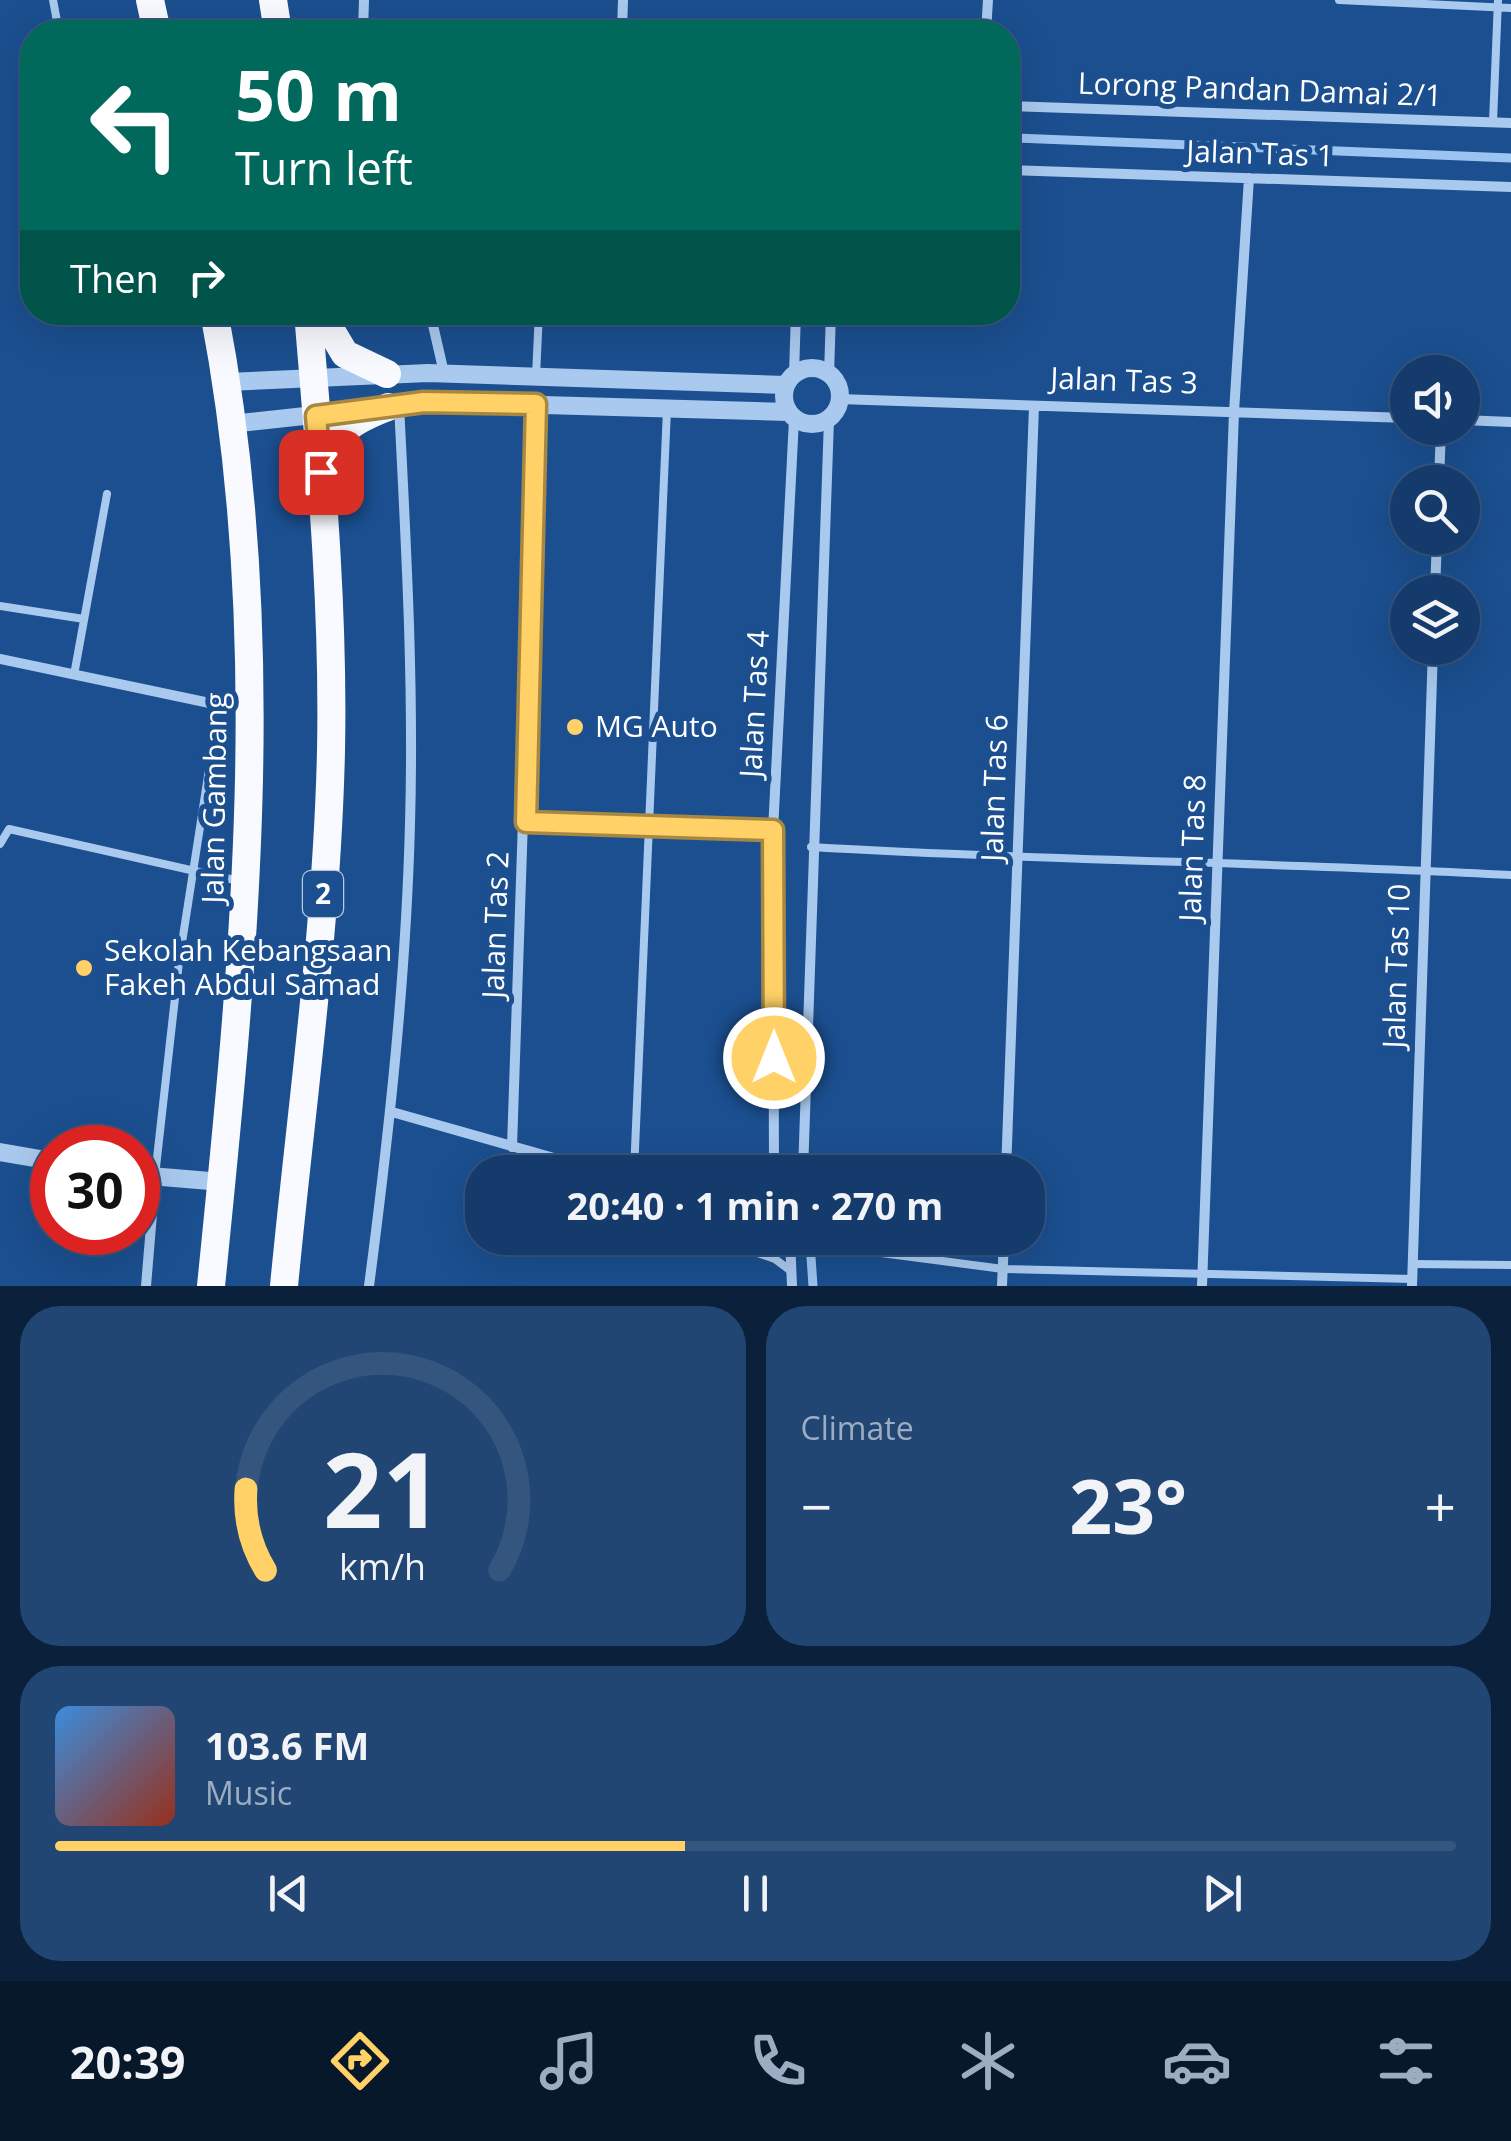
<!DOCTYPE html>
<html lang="en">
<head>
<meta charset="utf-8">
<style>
  :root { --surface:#143b6b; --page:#214673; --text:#f1f3f6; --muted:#9dadc1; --line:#33557e; --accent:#ffd166 }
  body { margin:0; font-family:"Open Sans",sans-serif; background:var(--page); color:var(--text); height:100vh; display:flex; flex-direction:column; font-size:38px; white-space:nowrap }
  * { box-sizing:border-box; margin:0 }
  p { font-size:32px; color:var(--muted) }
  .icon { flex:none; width:55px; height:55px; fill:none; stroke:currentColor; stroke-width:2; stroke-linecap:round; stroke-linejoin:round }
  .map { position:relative; height:1286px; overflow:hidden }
  .drawer { display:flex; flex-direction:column; gap:20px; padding:20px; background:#0b203b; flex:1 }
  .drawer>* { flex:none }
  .guide { position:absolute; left:20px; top:20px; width:1000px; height:305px; border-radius:40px; box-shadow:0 10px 40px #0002,0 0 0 2px var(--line); background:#00695c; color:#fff; overflow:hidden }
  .buttons { position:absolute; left:1390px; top:355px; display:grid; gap:20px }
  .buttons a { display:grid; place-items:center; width:90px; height:90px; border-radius:50%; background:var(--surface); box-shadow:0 10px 40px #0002,0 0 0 2px var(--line); font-size:50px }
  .speed { position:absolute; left:30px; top:1125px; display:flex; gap:20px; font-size:50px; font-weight:700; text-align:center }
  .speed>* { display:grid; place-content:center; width:130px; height:130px; border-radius:50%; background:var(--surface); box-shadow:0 10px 40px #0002,0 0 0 2px var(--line); line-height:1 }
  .speed .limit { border:15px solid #d22; background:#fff; color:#111 }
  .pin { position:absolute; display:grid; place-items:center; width:85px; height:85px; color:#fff; margin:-42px; border-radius:20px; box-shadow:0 5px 15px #0006 }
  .me { position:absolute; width:110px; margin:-55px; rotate:0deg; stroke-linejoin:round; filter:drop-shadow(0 0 8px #0008) }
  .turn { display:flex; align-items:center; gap:35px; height:210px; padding:0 50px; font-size:45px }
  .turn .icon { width:130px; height:130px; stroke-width:2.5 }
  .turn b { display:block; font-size:70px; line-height:85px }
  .then { display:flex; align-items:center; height:95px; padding:0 50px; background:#0003; gap:20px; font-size:38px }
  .big { font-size:75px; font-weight:700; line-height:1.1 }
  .drawer .card { flex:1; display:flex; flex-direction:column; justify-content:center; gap:15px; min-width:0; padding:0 35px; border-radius:40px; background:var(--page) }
  .drawer .dial { align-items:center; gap:0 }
  .dial svg { height:260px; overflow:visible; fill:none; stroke:var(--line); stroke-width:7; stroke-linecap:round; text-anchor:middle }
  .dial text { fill:var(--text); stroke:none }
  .song { display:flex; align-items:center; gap:30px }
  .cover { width:120px; height:120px; border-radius:15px; background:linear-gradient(135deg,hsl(210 70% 55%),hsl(10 70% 35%)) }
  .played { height:10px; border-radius:5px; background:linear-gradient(90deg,var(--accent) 45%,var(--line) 45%) }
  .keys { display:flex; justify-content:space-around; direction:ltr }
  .heat { display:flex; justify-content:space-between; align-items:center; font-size:55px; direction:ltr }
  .drawer .tiles { flex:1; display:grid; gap:20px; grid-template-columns:1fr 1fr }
  .card:last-child { grid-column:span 2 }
  .trip { position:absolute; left:465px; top:1155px; width:580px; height:100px; border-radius:40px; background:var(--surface); box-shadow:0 10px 40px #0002,0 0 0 2px var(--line); font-weight:700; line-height:100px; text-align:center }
  .menu { display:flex; height:160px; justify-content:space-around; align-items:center; background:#08182b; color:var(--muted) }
  .menu .icon { width:70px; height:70px }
  .menu .current { color:var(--accent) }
  .menu b { font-size:45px; color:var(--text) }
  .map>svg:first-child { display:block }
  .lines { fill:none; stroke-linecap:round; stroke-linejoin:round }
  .stream { stroke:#9cc4f0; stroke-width:9 }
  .service { stroke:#a9c9ee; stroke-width:8 }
  .minor { stroke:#a9c9ee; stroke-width:10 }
  .tertiary { stroke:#a9c9ee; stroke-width:18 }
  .trunk { stroke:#f8faff; stroke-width:28 }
  .route-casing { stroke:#a68842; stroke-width:25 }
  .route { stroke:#ffd166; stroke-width:18 }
  .poi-dot { fill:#ffd166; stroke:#1b4f8f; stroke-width:4 }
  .labels { text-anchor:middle; stroke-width:10; stroke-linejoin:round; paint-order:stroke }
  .shield { fill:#1b4f8f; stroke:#bbcadd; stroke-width:2.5 }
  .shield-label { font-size:28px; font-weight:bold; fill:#fff }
  .street-label { font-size:30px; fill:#fff; stroke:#1b4f8f }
  .poi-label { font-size:30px; fill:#fff; stroke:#1b4f8f; text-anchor:start }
</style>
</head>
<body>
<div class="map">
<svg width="1511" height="1286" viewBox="0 0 1511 1286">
  <rect width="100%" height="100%" fill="#1b4f8f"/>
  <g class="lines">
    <path class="stream" d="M1016 138 1511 158
      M811 1257 813 1286"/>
    <path class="service" d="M53 0 59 32
      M1339 0 1511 8
      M1493 122 1498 0
      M536 376 539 312
      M0 606 84 619
      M74 675 107 494
      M526 822 773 831
      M0 844 9 829 239 881
      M811 847C1044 861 1278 862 1511 875
      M634 1172 667 409
      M155 1176 179 962 219 705
      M715 1238 775 1259 791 1271
      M790 1241 1003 1269 1412 1279
      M1412 1264 1511 1265"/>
    <path class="minor" d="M363 32 364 0
      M622 32 623 0
      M986 32 988 0
      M1008 106 1511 123
      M1008 170 1511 187
      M430 312 444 373
      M794 374 796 312
      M829 375 831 312
      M839 399 1408 418
      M1462 420 1511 422
      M1439 482 1441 428
      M1435 592 1437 538
      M0 659 219 705H249
      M392 1112 603 1172
      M512 1147 537 404
      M774 1172 773 831 794 419
      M803 1172 829 419
      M1006 1172 1034 406
      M790 1238 792 1286
      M146 1286 155 1178
      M369 1286C389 1133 406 978 410 824 414 684 406 544 399 405
      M1002 1286 1004 1238
      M1202 1286 1234 412 1249 178
      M1412 1286 1433 648"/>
    <path class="tertiary" d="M784 396a28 28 0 1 1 56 0a28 28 0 1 1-56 0Z
      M227 382 428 373 786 385
      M231 424 434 402 788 412
      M0 1152 52 1161
      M138 1175 222 1182"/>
    <path class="trunk" d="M150 0 157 32
      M273 0 278 32
      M320 312 345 354 387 374
      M327 468C334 430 354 420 388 407
      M211 1286C244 960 277 637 214 312
      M284 1286C301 1108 327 930 331 751 334 604 320 458 308 312"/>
  </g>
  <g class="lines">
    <defs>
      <path id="route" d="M321 472 316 416 424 402 536 404 526 822 773 830 774 1058"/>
    </defs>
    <use href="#route" class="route-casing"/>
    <use href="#route" class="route"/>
  </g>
  <g class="poi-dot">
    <circle cx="575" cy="727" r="10"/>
    <circle cx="84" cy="968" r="10"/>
  </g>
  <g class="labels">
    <rect class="shield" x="303" y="871" width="40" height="46" rx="8"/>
    <g class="shield-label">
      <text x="323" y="904">2</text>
    </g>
    <g class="street-label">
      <text transform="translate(1260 90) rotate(2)" y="10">Lorong Pandan Damai 2/1</text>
      <text transform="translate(1260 154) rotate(2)" y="10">Jalan Tas 1</text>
      <text transform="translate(1124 381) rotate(2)" y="10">Jalan Tas 3</text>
      <text transform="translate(755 704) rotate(-87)" y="10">Jalan Tas 4</text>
      <text transform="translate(995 788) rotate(-88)" y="10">Jalan Tas 6</text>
      <text transform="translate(215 798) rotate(-89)" y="10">Jalan Gambang</text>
      <text transform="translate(1193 848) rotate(-88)" y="10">Jalan Tas 8</text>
      <text transform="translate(496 925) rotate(-88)" y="10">Jalan Tas 2</text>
      <text transform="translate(1397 966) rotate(-88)" y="10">Jalan Tas 10</text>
    </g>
    <g class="poi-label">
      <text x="595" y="737">MG Auto</text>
      <text x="104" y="961">Sekolah Kebangsaan<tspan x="104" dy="34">Fakeh Abdul Samad</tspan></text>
    </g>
  </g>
</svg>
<div class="buttons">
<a><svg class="icon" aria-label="sound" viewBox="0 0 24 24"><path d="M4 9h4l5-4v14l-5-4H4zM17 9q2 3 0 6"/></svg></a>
<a><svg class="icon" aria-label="search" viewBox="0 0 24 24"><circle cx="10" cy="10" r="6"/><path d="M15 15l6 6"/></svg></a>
<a><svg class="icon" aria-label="layers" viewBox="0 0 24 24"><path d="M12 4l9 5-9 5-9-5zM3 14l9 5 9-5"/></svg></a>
</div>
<div class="speed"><div class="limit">30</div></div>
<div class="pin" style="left:321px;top:472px;background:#d93025"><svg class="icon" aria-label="arrive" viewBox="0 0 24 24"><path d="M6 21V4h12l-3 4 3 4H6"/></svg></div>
<svg class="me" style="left:774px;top:1058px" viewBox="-20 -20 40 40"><circle r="17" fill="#ffd166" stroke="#fff" stroke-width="3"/><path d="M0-11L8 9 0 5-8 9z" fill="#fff"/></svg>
<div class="trip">20:40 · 1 min · 270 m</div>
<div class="guide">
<div class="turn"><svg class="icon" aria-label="left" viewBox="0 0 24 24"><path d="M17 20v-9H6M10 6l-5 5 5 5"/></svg><div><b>50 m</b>Turn left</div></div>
<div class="then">Then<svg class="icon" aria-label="right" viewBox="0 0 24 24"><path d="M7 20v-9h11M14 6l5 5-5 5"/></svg></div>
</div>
</div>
<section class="drawer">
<div class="tiles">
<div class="card dial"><svg viewBox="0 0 100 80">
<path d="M14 69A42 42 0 1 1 86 69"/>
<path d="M14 69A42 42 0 0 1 8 44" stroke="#ffd166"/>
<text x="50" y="56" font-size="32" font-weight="700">21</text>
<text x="50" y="72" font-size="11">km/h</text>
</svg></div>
<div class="card"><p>Climate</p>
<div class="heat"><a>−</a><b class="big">23°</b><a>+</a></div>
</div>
<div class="card">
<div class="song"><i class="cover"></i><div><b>103.6 FM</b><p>Music</p></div></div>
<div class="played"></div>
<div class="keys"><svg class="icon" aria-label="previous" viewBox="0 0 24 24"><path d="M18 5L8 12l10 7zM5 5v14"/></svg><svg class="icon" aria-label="pause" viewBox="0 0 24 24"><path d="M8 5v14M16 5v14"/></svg><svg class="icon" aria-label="next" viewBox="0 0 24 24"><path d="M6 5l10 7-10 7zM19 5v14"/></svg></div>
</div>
</div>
</section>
<nav class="menu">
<b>20:39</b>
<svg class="icon current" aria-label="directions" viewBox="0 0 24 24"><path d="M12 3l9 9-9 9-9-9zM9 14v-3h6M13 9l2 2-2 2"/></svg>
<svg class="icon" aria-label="music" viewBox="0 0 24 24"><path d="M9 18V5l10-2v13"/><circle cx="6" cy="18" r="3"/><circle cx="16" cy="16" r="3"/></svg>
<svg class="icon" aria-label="phone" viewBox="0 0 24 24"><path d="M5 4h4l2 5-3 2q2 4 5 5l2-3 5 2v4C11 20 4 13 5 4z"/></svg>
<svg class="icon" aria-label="climate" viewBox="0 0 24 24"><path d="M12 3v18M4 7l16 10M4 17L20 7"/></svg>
<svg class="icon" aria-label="car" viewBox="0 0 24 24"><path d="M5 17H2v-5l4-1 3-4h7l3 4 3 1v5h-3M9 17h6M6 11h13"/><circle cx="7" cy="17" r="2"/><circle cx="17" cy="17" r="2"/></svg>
<svg class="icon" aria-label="filters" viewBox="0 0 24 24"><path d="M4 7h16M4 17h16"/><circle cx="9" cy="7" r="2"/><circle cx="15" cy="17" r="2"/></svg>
</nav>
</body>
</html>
